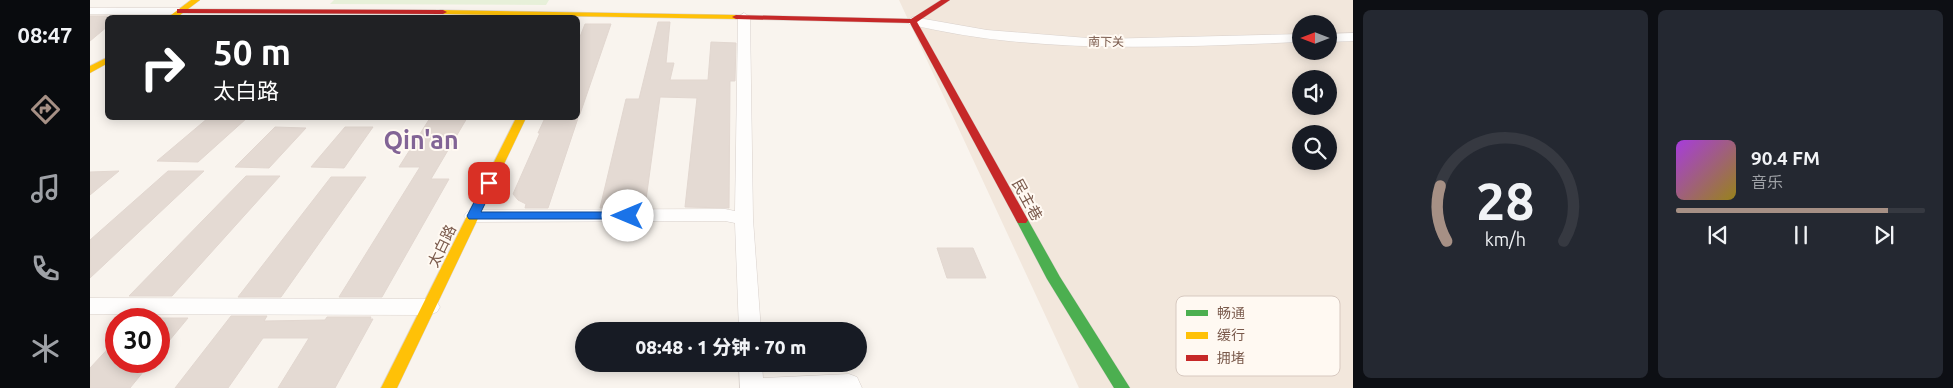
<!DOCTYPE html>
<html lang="zh">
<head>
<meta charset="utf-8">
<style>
  :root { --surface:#171b24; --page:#242831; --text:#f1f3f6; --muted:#9ea1a6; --line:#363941; --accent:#a69085 }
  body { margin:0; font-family:Ubuntu,"Noto Sans SC",sans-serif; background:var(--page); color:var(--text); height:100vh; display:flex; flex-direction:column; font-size:19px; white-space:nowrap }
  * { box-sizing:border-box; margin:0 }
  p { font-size:16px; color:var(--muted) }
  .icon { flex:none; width:28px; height:28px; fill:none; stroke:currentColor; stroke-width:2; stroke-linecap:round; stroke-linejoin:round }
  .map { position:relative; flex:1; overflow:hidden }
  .drawer { display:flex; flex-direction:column; gap:10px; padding:10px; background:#0d0f14; width:600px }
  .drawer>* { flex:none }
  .guide { position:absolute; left:15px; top:15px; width:475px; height:105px; border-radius:8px; box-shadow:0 2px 12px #0003; background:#202124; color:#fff; overflow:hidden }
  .needle { width:32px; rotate:270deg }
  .tools { position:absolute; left:1202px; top:15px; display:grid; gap:10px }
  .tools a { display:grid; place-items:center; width:45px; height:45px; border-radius:50%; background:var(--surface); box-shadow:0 2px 12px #0003; font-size:25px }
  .speed { position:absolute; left:15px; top:308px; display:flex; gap:10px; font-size:25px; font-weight:700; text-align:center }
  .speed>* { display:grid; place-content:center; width:65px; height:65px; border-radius:50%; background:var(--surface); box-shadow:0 2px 12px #0003; line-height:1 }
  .speed .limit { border:8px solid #d22; background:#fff; color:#111 }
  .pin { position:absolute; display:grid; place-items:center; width:42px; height:42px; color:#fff; margin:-21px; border-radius:10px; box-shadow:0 2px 8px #0006 }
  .me { position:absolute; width:55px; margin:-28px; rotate:270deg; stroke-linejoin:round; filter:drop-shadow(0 0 4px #0008) }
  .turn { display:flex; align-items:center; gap:18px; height:105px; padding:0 25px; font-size:22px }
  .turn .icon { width:65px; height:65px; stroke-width:2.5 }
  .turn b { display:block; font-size:35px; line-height:42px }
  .drawer .widget { flex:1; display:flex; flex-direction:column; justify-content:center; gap:8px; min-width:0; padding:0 18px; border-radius:8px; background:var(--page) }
  .drawer .dial { align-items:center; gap:0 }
  .dial svg { height:130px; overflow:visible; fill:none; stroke:var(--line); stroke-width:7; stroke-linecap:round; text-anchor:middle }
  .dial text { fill:var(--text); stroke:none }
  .song { display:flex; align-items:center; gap:15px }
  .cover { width:60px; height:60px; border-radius:8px; background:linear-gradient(135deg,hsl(280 70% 55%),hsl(50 70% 35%)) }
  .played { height:5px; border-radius:2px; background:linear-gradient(90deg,var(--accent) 85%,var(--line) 85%) }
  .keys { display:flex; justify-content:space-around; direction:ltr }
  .drawer .tiles { flex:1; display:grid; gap:10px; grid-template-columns:repeat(2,1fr) }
  .trip { position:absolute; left:485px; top:322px; width:292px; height:50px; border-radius:25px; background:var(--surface); box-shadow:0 2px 12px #0003; font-weight:800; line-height:50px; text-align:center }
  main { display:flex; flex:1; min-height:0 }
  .menu { display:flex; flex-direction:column; width:90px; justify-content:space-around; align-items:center; background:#090b0e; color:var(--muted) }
  .menu .icon { width:35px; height:35px }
  .menu .on { color:var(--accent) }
  .menu b { font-size:22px; color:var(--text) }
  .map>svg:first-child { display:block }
  .residential { fill:#f2e7dc; fill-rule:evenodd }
  .green { fill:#e7f0d9 }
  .building { fill:#e4dad3; stroke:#e2d7d0 }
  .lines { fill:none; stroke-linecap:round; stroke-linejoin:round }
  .street-casing { stroke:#d9d1cc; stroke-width:1 }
  .fast-casing { stroke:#d9d0ca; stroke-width:1 }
  .slow-casing { stroke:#d9d0ca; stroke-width:1 }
  .jam-casing { stroke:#d9d0ca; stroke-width:1 }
  .street { fill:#fefdfc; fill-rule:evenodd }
  .fast { fill:#4caf50; fill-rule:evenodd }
  .slow { fill:#ffc107; fill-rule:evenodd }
  .jam { fill:#c62828; fill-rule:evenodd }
  .route { fill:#1a73e8; stroke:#114b97 }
  .labels { text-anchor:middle; stroke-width:4; stroke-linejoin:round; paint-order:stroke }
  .far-street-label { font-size:12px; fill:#7a5a4c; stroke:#fff9f2 }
  .street-label { font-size:15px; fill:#7a5a4c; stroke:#fff9f2 }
  .town-label { font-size:25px; font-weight:bold; fill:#826496; stroke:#fff9f2 }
  .key { fill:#fff9f2; stroke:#d7c9c0; stroke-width:1 }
  .key-label { font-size:14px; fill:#7a5a4c }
</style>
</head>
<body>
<main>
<nav class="menu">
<b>08:47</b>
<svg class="icon on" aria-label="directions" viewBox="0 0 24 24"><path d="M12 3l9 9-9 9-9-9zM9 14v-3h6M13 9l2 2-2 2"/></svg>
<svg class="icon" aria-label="music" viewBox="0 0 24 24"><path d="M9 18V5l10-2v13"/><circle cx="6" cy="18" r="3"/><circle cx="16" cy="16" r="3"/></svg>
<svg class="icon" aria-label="phone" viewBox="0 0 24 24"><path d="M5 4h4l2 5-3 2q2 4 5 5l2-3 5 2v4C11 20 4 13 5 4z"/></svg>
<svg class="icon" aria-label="climate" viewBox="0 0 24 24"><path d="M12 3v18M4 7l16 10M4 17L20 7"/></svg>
</nav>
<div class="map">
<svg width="1263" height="388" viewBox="0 0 1263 388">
  <rect width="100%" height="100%" fill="#f9f4ee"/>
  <path class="residential" d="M809 0H1263V388H989ZM1211 24H1239V51H1211ZM1211 79H1239V106H1211ZM1211 134H1239V161H1211Z"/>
  <path class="green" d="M244 0H459L456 5 240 4Z"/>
  <path class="building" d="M0 16H18V26L0 41Z
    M568 22H580L576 63H584L580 80H618L621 42 646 43 645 81H640L639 208 595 207 607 98 570 97 555 207 510 208 536 99H549Z
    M495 24H521L490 114 488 113V42Z
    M118 118H157L108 162 67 161Z
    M340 118H377L341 179H359L292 297H249L330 167H309Z
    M455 118H488L458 208H435L436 204 428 200 423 194 450 133H448Z
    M185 127 216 128 179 168 145 167Z
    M255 127H283L254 168 221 167Z
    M29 171 0 195V172Z
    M78 171H114L0 278V240Z
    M156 176H190L82 296H39Z
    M241 177H276L191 297H148Z
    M847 248H883L896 278H857Z
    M141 316H177L174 321 235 320 237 317H281L280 319H283L245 388H188L219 338H173L138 388H85Z
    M98 318 69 353V318Z
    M26 340V361H62L40 388H0V368Z"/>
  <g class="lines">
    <defs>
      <path id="street" d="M0 8H90L96 11 90 14H0Z
        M654 13 660 17 663 219 671 331H649L645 223 635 221 383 222 377 220 374 216 377 212 383 210 635 209 645 211 648 17Z
        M823 17 897 30 1010 39 1211 34V42C1083 47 944 55 819 24L817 21Z
        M1263 33V41L1239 42V34Z
        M0 298 339 299 347 302 350 307 347 312 339 315 0 314Z
        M649 364H672L673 378 759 374 767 377 772 388H650Z"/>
      <path id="fast" d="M932 216 938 220 970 277 1040 388H1024L957 279 926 220Z"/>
      <path id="slow" d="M101 0H110L86 18H77Z
        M350 10 646 15 650 17 646 19 353 14 349 12Z
        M18 57V63L0 73V66Z
        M426 118H436L307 388H291Z"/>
      <path id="jam" d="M851 0H860L827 22 938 220 936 223H928L926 220 820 23 646 19 642 17 646 15 821 19Z
        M87 9 353 10 357 12 353 14 90 13H87Z"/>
    </defs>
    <use href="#street" class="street-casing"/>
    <use href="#fast" class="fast-casing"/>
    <use href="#slow" class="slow-casing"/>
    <use href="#jam" class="jam-casing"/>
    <use href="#street" class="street"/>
    <use href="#fast" class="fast"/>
    <use href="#slow" class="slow"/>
    <use href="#jam" class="jam"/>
  </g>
  <path class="route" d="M399 180 405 183 391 212H538L544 216 538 219H379L377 216 394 183Z"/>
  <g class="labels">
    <g class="far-street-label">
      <text transform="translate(1016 42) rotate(1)" y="4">南下关</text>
    </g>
    <g class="street-label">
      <text transform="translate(937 200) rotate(61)" y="5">民主巷</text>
      <text transform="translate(352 246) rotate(-64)" y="5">太白路</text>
    </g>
    <g class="town-label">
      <text x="331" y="149">Qin'an</text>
    </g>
  </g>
  <rect x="1086" y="296" width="164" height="80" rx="8" class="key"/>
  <rect x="1096" y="310" width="22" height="6" fill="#4caf50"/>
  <rect x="1096" y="332" width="22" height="7" fill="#ffc107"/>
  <rect x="1096" y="355" width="22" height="6" fill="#c62828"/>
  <g class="key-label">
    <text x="1127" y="318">畅通</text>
    <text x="1127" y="340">缓行</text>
    <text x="1127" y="363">拥堵</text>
  </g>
</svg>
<div class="tools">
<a><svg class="needle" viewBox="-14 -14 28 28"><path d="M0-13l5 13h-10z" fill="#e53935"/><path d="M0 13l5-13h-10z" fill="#9ea1a6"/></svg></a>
<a><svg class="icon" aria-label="sound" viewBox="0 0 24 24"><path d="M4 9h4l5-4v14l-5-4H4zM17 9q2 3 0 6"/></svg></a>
<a><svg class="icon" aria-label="search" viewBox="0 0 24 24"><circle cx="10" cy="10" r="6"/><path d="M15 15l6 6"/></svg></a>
</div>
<div class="speed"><div class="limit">30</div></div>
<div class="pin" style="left:399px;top:183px;background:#d93025"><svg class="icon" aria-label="arrive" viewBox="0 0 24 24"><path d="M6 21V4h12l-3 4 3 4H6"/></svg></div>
<svg class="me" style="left:538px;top:216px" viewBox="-20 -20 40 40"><circle r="19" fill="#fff"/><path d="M0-13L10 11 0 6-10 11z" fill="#1a73e8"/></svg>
<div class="trip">08:48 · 1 分钟 · 70 m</div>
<div class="guide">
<div class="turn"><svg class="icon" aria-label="right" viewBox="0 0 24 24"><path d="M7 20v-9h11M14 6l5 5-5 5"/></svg><div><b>50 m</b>太白路</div></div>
</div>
</div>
<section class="drawer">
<div class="tiles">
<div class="widget dial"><svg viewBox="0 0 100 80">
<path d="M14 69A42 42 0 1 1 86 69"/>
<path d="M14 69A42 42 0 0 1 10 35" stroke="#a69085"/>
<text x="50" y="56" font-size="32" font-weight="700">28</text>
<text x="50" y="72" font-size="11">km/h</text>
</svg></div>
<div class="widget">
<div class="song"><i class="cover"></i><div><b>90.4 FM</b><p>音乐</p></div></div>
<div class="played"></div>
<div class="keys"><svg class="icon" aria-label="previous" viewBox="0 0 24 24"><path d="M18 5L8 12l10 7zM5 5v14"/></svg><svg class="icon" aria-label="pause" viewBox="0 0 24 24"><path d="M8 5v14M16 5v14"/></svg><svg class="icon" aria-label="next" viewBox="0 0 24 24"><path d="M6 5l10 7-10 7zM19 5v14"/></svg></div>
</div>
</div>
</section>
</main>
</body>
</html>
